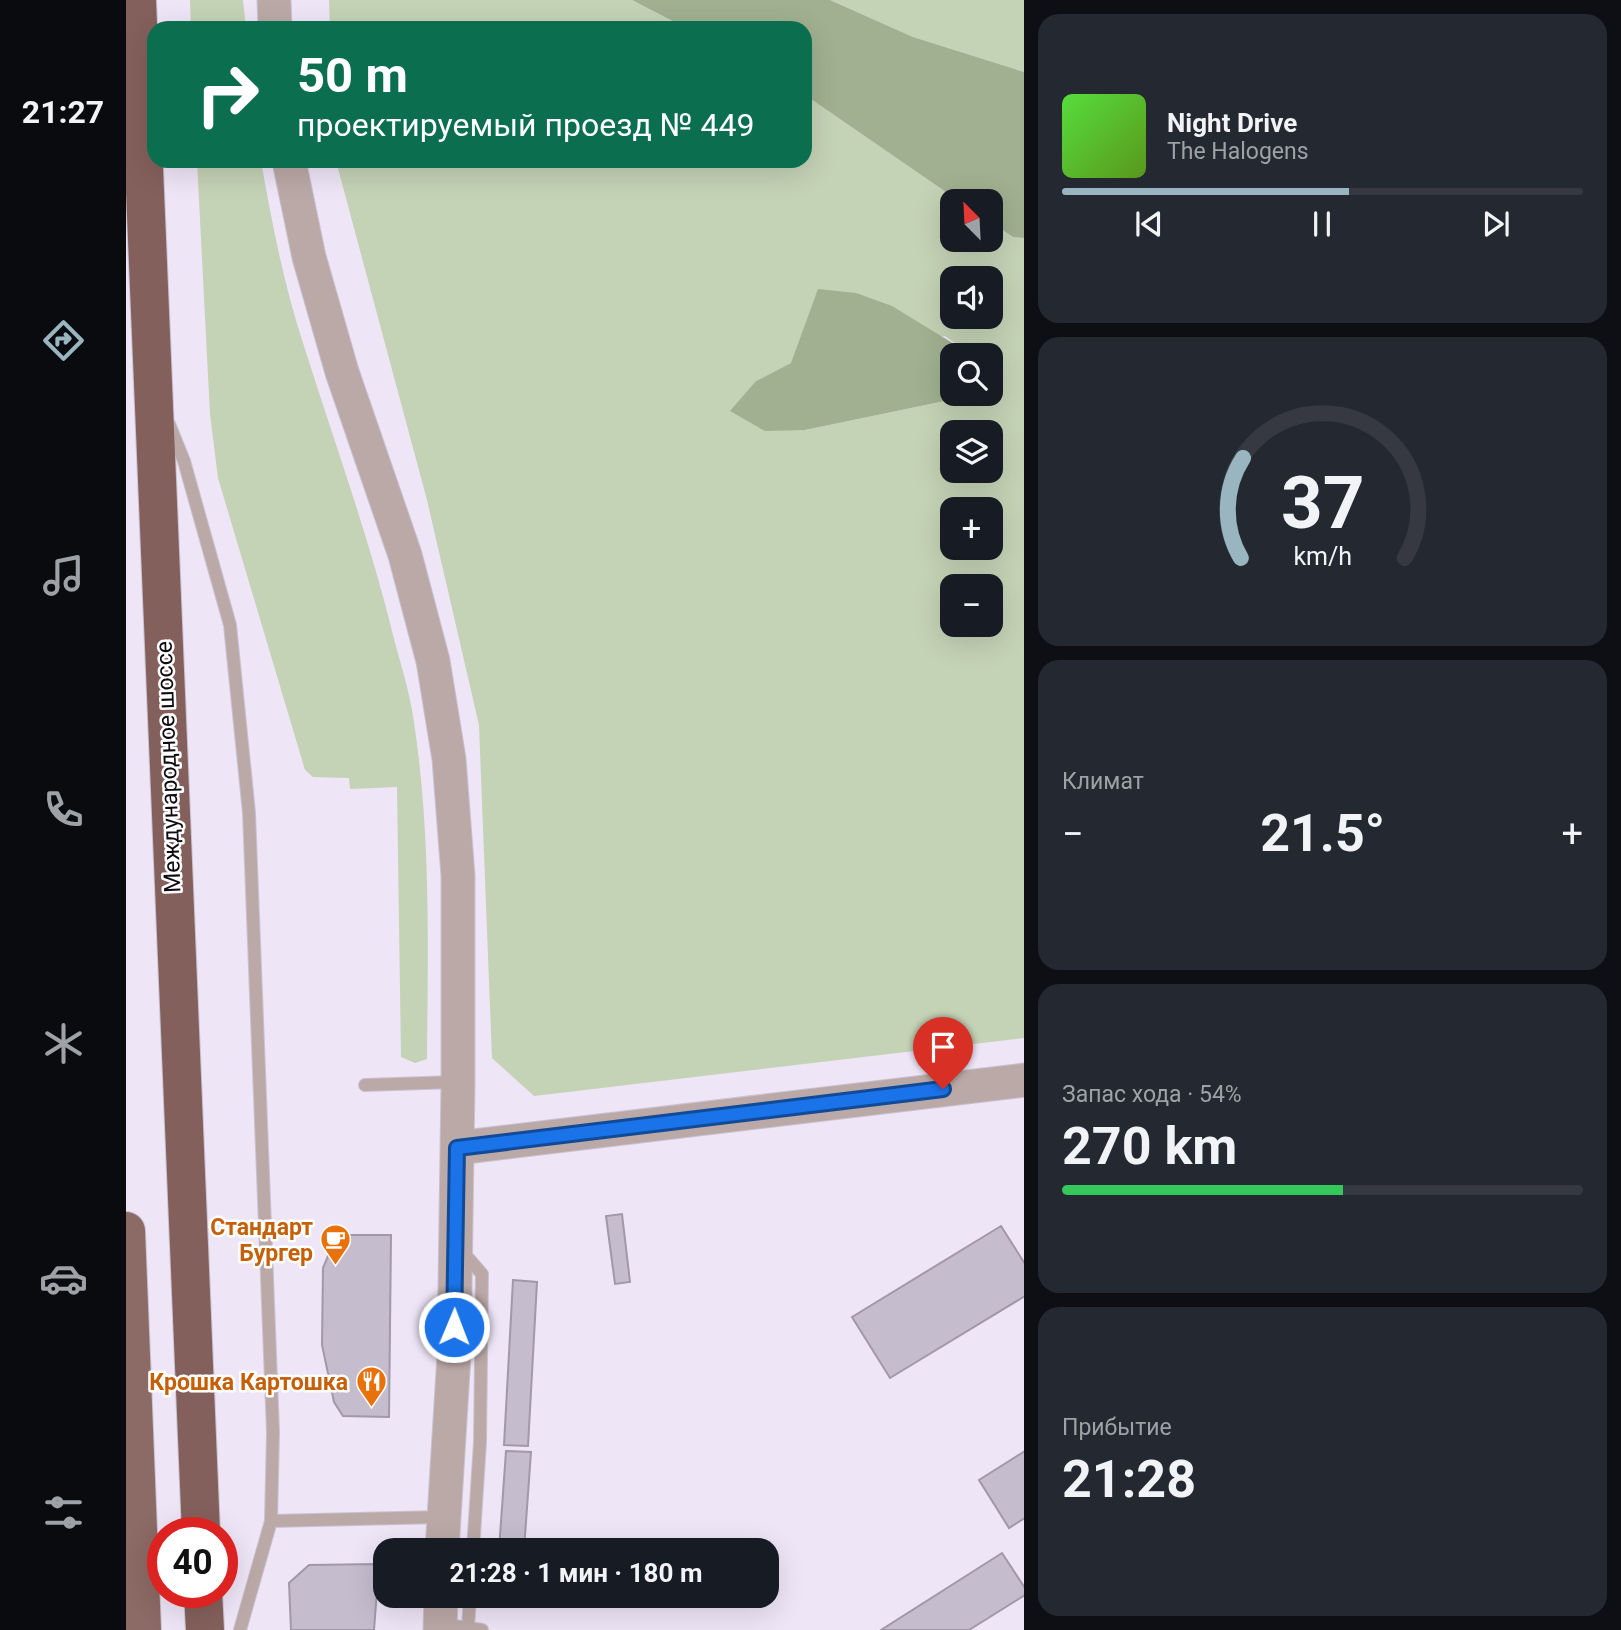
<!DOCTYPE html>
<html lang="ru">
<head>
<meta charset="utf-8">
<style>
  :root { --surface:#171b24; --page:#242831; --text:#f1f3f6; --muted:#9ea1a6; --line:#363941; --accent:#98b5c0 }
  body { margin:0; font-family:Roboto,sans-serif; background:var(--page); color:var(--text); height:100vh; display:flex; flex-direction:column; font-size:26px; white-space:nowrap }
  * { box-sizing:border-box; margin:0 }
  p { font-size:23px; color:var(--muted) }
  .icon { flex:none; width:38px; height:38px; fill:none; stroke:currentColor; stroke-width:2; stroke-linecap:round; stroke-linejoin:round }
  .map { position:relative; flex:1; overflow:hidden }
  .sheet { display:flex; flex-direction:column; gap:14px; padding:14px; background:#0d0f14; width:597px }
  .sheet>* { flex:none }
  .banner { position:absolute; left:21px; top:21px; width:665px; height:147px; border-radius:21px; box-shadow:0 7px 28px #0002; background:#0b6e4f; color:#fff; overflow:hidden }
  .needle { width:46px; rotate:336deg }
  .fabs { position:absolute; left:814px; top:189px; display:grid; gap:14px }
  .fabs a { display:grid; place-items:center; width:63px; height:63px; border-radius:14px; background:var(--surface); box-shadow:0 7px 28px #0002; font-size:35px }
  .speed { position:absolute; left:21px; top:1517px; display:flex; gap:14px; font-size:35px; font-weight:700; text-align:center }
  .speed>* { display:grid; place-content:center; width:91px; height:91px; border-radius:50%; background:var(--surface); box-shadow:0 7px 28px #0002; line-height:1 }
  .speed .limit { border:10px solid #d22; background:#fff; color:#111 }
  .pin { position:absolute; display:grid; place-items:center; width:60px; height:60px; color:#fff; margin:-72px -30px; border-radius:50% 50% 50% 0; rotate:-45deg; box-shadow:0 0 7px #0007 }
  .pin .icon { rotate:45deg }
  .me { position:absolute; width:77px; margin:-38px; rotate:1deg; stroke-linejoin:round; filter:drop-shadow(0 0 5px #0008) }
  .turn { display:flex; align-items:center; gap:24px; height:147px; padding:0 35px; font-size:32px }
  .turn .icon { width:91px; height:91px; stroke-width:2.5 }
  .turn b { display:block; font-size:49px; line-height:60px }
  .big { font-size:52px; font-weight:700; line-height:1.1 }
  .sheet .tile { flex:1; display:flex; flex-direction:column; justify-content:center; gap:10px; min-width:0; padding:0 24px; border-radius:21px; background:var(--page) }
  .sheet .dial { align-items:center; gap:0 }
  .dial svg { height:182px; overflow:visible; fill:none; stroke:var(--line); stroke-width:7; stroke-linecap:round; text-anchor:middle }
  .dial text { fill:var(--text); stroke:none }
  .song { display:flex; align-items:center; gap:21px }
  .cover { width:84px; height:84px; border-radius:10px; background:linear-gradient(135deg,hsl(110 70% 55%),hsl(90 70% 35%)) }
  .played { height:7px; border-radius:4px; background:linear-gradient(90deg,var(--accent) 55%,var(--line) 55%) }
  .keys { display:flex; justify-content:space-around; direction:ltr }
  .heat { display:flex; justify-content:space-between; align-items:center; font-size:38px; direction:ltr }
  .charge { height:10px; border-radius:5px; background:linear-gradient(90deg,#34c759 54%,var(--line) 0) }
  .trip { position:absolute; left:247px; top:1538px; width:406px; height:70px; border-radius:21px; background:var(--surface); box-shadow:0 7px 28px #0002; font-weight:700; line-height:70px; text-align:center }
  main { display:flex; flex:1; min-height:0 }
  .tabs { display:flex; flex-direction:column; width:126px; justify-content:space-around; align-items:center; background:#090b0e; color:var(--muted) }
  .tabs .icon { width:49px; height:49px }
  .tabs .active { color:var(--accent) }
  .tabs b { font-size:32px; color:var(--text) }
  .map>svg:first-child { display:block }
  .green { fill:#c4d2b5; fill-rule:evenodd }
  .forest { fill:#a0b090 }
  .building { fill:#c5bccd; stroke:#a198a9; stroke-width:2 }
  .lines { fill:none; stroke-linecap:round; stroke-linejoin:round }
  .service-casing { stroke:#cac2d2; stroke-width:14 }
  .tertiary-casing { stroke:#cac2d2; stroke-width:35 }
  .trunk-casing { stroke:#cac2d2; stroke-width:40 }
  .motorway-casing { stroke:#cac2d2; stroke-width:40 }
  .service { stroke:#bba9a7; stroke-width:12 }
  .tertiary { stroke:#bba9a7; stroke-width:33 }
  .trunk { stroke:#8c6a66; stroke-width:38 }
  .motorway { stroke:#84605c; stroke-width:38 }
  .route-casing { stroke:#114b97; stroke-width:18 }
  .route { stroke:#1a73e8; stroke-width:12 }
  .labels { text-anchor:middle; stroke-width:5; stroke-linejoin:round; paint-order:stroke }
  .street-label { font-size:23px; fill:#0e0b10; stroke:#fff }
  .food-label { font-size:23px; font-weight:bold; fill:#c56008; stroke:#fff; text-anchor:end }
</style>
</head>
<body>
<main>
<nav class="tabs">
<b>21:27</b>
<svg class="icon active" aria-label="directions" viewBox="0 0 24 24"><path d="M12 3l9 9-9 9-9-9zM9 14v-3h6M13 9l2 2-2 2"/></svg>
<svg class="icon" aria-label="music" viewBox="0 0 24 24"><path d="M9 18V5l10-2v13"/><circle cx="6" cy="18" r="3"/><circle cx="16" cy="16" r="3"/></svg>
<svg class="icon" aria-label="phone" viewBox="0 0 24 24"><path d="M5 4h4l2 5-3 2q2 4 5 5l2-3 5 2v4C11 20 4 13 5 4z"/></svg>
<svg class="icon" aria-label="climate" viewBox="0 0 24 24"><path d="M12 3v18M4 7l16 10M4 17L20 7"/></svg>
<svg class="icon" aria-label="car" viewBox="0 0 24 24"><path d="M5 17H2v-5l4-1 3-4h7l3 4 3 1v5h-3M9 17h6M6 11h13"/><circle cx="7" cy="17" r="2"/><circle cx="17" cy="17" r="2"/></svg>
<svg class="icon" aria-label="filters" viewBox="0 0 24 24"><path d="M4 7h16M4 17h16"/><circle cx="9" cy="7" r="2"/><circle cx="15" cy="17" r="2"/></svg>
</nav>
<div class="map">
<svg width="899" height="1630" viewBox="0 0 899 1630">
  <rect width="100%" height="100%" fill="#eee5f7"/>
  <path class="green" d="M64 0H117L120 28H65Z
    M203 0H506L560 28H204Z
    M704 0H898V72L787 37Z
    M679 95 833 201H826V240H864L865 222 887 237 898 238V1038L408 1096 366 1058 353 725 301 500 210 161H679ZM826 278H864V317H826ZM819 336 846 355H864V394H839L838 397 679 430 630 381 665 363ZM826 432H864V471H826ZM826 509H864V548H826ZM826 586H864V625H826Z
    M71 161H135C146 223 158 286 178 346 209 444 244 540 268 639 275 665 283 690 287 716 305 829 302 945 301 1059L289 1063 275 1057 271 787 224 789 223 778 187 777 179 770 92 478 84 414Z"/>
  <path class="forest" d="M506 0H704L787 37 898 72V238L887 237 865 222 864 201H833L679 95V28H560Z
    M692 289 730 293 766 306 846 355H826V394H839L838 397 679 430 639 431 604 411 630 381 665 363Z"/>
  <path class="building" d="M496 1214 504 1282 489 1284 480 1216Z
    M875 1226 899 1264V1296L764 1378 726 1317Z
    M219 1235H265L263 1417 217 1416 208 1402 196 1345 197 1268 204 1251Z
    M387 1280 411 1282 402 1446 378 1445Z
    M380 1451 405 1452 398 1550H373Z
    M899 1451V1518L883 1528 853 1480Z
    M876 1553 899 1588V1595L843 1630H755Z
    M253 1564 248 1630H165L163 1583 183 1565Z"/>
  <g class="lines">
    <defs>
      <path id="service" d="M43 424 58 461 104 625 123 813 147 1432 145 1521 114 1630
        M239 1085 329 1082
        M336 1251 356 1274 354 1442 347 1550
        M145 1521 316 1517
        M315 1624 356 1630
        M342 1628 344 1596"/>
      <path id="tertiary" d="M148 0 149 28
        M163 161 183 257 216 372 279 555 307 661 323 759 332 876V1082L328 1355 316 1550
        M331 1148 899 1080
        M314 1630 315 1596"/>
      <path id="trunk" d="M0 1231 16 1630"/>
      <path id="motorway" d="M11 0 75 1533
        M77 1592 79 1630"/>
    </defs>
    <use href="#service" class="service-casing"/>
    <use href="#tertiary" class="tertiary-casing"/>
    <use href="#trunk" class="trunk-casing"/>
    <use href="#motorway" class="motorway-casing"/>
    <use href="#service" class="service"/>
    <use href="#tertiary" class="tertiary"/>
    <use href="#trunk" class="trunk"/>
    <use href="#motorway" class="motorway"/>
  </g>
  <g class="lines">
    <defs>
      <path id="route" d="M328 1327 331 1148 817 1089"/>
    </defs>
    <use href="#route" class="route-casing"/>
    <use href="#route" class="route"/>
  </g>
  <defs>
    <symbol id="cafe-pin" viewBox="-11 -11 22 30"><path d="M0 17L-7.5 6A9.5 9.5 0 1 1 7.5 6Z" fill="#e8710a" stroke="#fff"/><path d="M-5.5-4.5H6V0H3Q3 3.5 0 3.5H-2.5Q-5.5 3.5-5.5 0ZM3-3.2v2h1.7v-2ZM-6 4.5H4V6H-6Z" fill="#fff"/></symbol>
    <symbol id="restaurant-pin" viewBox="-11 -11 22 30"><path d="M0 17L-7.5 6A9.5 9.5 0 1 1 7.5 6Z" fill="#e8710a" stroke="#fff"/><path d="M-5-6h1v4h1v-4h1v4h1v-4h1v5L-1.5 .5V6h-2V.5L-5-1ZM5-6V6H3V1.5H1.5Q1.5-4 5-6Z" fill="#fff"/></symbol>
  </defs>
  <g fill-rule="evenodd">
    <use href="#cafe-pin" x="192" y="1222" width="35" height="47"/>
    <use href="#restaurant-pin" x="228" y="1364" width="35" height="47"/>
  </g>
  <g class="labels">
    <g class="street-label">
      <text transform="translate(42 767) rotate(-92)" y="8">Международное шоссе</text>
    </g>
    <g class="food-label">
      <text x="187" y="1235">Стандарт<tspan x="187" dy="26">Бургер</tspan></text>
      <text x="222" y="1390">Крошка Картошка</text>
    </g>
  </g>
</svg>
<div class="fabs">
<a><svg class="needle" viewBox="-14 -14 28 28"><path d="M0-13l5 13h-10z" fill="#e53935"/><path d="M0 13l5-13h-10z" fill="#9ea1a6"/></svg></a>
<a><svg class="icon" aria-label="sound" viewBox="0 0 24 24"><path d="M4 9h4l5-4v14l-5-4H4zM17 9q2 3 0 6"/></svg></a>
<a><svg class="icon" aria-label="search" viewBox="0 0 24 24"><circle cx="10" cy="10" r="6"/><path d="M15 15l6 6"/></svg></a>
<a><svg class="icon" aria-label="layers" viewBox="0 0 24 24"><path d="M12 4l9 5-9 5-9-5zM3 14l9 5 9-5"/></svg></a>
<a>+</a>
<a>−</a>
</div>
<div class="speed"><div class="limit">40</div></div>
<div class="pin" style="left:817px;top:1089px;background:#d93025"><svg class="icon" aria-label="arrive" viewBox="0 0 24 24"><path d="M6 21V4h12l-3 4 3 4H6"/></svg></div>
<svg class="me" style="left:328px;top:1327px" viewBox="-20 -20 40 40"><circle r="17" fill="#1a73e8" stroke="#fff" stroke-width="3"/><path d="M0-11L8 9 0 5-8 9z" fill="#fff"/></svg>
<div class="trip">21:28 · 1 мин · 180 m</div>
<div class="banner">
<div class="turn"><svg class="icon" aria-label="right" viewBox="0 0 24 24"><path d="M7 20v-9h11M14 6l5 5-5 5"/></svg><div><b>50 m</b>проектируемый проезд № 449</div></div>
</div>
</div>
<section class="sheet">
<div class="tile">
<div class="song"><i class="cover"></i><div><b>Night Drive</b><p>The Halogens</p></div></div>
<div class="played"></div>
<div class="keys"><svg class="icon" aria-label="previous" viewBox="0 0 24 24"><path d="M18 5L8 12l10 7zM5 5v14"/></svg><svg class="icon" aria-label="pause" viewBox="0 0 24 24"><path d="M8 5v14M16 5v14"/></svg><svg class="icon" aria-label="next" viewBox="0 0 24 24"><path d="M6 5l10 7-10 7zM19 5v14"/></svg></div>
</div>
<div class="tile dial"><svg viewBox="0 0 100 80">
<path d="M14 69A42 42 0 1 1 86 69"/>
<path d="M14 69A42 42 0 0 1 15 25" stroke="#98b5c0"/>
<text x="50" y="56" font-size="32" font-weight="700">37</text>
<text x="50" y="72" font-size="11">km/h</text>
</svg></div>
<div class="tile"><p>Климат</p>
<div class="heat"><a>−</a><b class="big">21.5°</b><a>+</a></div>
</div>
<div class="tile"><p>Запас хода · 54%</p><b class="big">270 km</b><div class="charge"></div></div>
<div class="tile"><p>Прибытие</p><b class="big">21:28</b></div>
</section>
</main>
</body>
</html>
